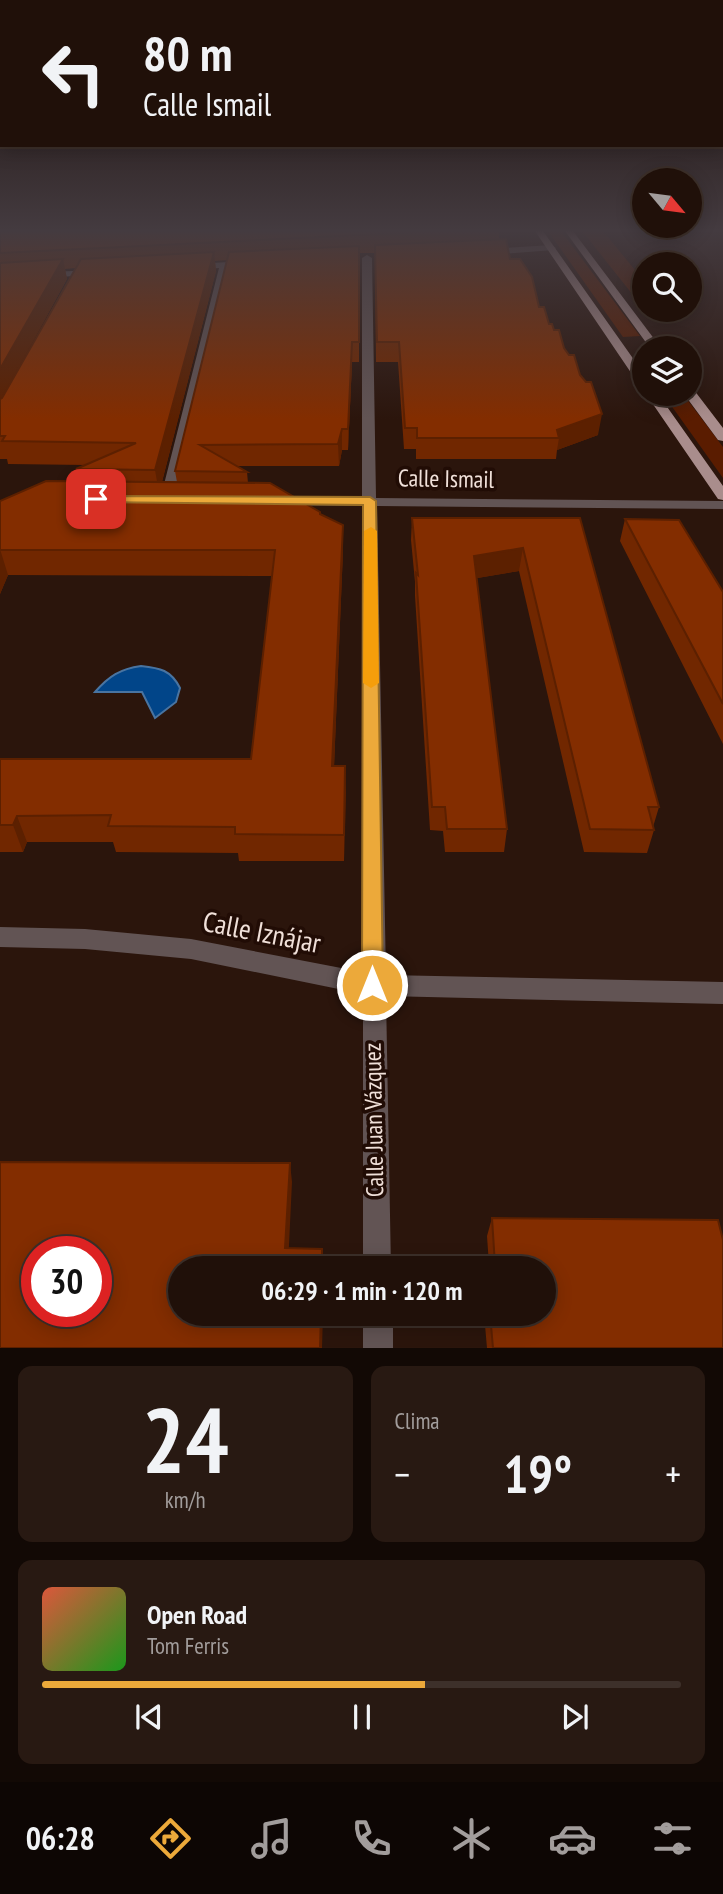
<!DOCTYPE html>
<html lang="es">
<head>
<meta charset="utf-8">
<style>
  :root { --surface:#201009; --page:#281912; --text:#f1f3f6; --muted:#a29d9c; --line:#3d302a; --accent:#eca93a }
  body { margin:0; font-family:"PT Sans Narrow",sans-serif; background:var(--page); color:var(--text); height:100vh; display:flex; flex-direction:column; font-size:26px; white-space:nowrap }
  * { box-sizing:border-box; margin:0 }
  p { font-size:23px; color:var(--muted) }
  .icon { flex:none; width:38px; height:38px; fill:none; stroke:currentColor; stroke-width:2; stroke-linecap:round; stroke-linejoin:round }
  .map { position:relative; height:1348px; overflow:hidden }
  .details { display:flex; flex-direction:column; gap:18px; padding:18px; background:#120905; flex:1 }
  .details>* { flex:none }
  .banner { position:absolute; left:0px; top:0px; width:724px; height:147px; box-shadow:0 4px 18px #0003,0 0 0 2px var(--line); background:#201009; color:var(--text); overflow:hidden }
  .needle { width:46px; rotate:119deg }
  .controls { position:absolute; left:632px; top:168px; display:grid; gap:14px }
  .controls a { display:grid; place-items:center; width:70px; height:70px; border-radius:50%; background:var(--surface); box-shadow:0 4px 18px #0003,0 0 0 2px var(--line); font-size:35px }
  .speed { position:absolute; left:21px; top:1236px; display:flex; gap:14px; font-size:35px; font-weight:700; text-align:center }
  .speed>* { display:grid; place-content:center; width:91px; height:91px; border-radius:50%; background:var(--surface); box-shadow:0 4px 18px #0003,0 0 0 2px var(--line); line-height:1 }
  .speed .limit { border:10px solid #d22; background:#fff; color:#111 }
  .pin { position:absolute; display:grid; place-items:center; width:60px; height:60px; color:#fff; margin:-30px; border-radius:14px; box-shadow:0 4px 10px #0006 }
  .me { position:absolute; width:77px; margin:-38px; rotate:0deg; stroke-linejoin:round; filter:drop-shadow(0 0 5px #0008) }
  .turn { display:flex; align-items:center; gap:24px; height:147px; padding:0 28px; font-size:32px }
  .turn .icon { width:91px; height:91px; stroke-width:2.5 }
  .turn b { display:block; font-size:49px; line-height:60px }
  .big { font-size:52px; font-weight:600; line-height:1.1 }
  .details .widget { flex:1; display:flex; flex-direction:column; justify-content:center; gap:10px; min-width:0; padding:0 24px; border-radius:14px; background:var(--page) }
  .details .dial { align-items:center; gap:0 }
  .dial b { font-size:91px; line-height:1 }
  .song { display:flex; align-items:center; gap:21px }
  .cover { width:84px; height:84px; border-radius:10px; background:linear-gradient(135deg,hsl(10 70% 55%),hsl(120 70% 35%)) }
  .played { height:7px; border-radius:4px; background:linear-gradient(90deg,var(--accent) 60%,var(--line) 60%) }
  .keys { display:flex; justify-content:space-around; direction:ltr }
  .heat { display:flex; justify-content:space-between; align-items:center; font-size:38px; direction:ltr }
  .details .tiles { flex:1; display:grid; gap:18px; grid-template-columns:1fr 1fr }
  .widget:last-child { grid-column:span 2 }
  .trip { position:absolute; left:168px; top:1256px; width:388px; height:70px; border-radius:35px; background:var(--surface); box-shadow:0 4px 18px #0003,0 0 0 2px var(--line); font-weight:600; line-height:70px; text-align:center }
  .tabs { display:flex; height:112px; justify-content:space-around; align-items:center; background:#0d0604; color:var(--muted) }
  .tabs .icon { width:49px; height:49px }
  .tabs .active { color:var(--accent) }
  .tabs b { font-size:32px; color:var(--text) }
  .map>svg:first-child { display:block }
  .green { fill:#5a1c00 }
  .water { fill:#014589; stroke:#4974a1; stroke-width:2 }
  .lines { fill:none; stroke-linecap:round; stroke-linejoin:round }
  .minor { fill:#625454; fill-rule:evenodd }
  .major { fill:#a98d8c; fill-rule:evenodd }
  .wall { fill:#712700; fill-rule:evenodd }
  .shaded-wall { fill:#5c2000 }
  .building { fill:#832d00; stroke:#5c2000; stroke-width:2; fill-rule:evenodd }
  .route { fill:#eca93a; stroke:#996e26; stroke-width:2 }
  .slow { fill:#f59e0b }
  .labels { text-anchor:middle; stroke-width:7; stroke-linejoin:round; paint-order:stroke }
  .street-label { font-size:24px; fill:#f0e0d9; stroke:#210c05 }
  .near-street-label { font-size:28px; fill:#f0e0d9; stroke:#210c05 }
</style>
</head>
<body>
<div class="map">
<svg width="723" height="1348" viewBox="0 0 723 1348">
  <rect width="100%" height="100%" fill="#2b150c"/>
  <path class="green" d="M548 231H561L640 336 623 337Z
    M582 231H603L644 281V305H641Z
    M663 394H683L723 447V478Z"/>
  <path class="water" d="M141 666C160 668 171 670 180 688L176 702 155 718 142 692H95C109 676 120 669 141 666Z"/>
  <g class="lines">
    <path class="minor" d="M551 245 556 248 554 250 486 255 481 252 486 249Z
      M367 255 372 258 376 498 723 501V509L377 506 386 975 723 982V1004L386 996 391 1269H363V994L191 959 85 949 0 947V927L85 929 191 939 362 972V506L279 505 272 501 279 497H362V258Z
      M248 261 253 264 251 266 229 268 174 500 167 504 162 503 160 500 219 268 192 270 187 267 192 264Z
      M97 270 99 272 94 275 0 280V274Z
      M363 1314H393V1348H363Z"/>
    <path class="major" d="M535 231H543L644 374V387L640 386Z
      M565 231H573L661 348H650Z
      M690 389 694 390 723 428V441L718 440 684 394H690Z
      M646 394H658L723 486V500L718 499Z"/>
  </g>
  <path class="wall" d="M0 231H499V239L510 259 564 348 598 435 557 450 556 459H416V449H404L398 362H376L375 253H359V362H352L348 450H342L339 466H237L247 472 248 483 320 512 321 515 343 551 334 766H345L344 861H239L238 853 116 852 113 842H27L23 852H0V759H251L272 576 8 575 0 594V501L79 481 76 469 86 465 8 464 7 459H0ZM228 260 175 471 177 482H162L216 271 215 261ZM76 268 2 398 67 279 65 269Z
    M412 518H580L659 807 653 827 654 830 647 853 584 852 519 571 477 578 507 829 504 852H445L443 831 430 830 415 596V582L411 540Z
    M625 519 723 592V744L620 541Z
    M492 1218 723 1348H487L484 1314H544V1269H484L485 1265H489L487 1236Z"/>
  <path class="shaded-wall" d="M214 252 216 271 159 493 155 470Z
    M63 259 67 279 0 402V369Z
    M352 342V362L348 450V429Z
    M602 414 598 435 557 450 559 438 557 430Z
    M342 429V450L339 466 338 444Z
    M343 525V551L333 793 332 766Z
    M523 548 519 571 472 579 474 556Z
    M0 549 8 575 0 594Z
    M345 766 346 793 344 861V835Z
    M17 816 27 842 23 852 13 825Z
    M290 1163 292 1182 288 1266 285 1248Z
    M321 1314H323L322 1348H320Z"/>
  <path class="building" d="M0 231H440L0 253Z
    M506 239 510 259H520L532 277 539 307H544L549 324H552L554 330H559L564 348 569 355H574L580 375 586 382H591L602 414 557 430 559 438H417V428H405L399 342H377L375 245Z
    M359 246V342H352L348 429H342L338 444 200 445 247 472 175 471 229 252Z
    M214 252 155 470 76 469 136 443 2 441 5 436H0V399L2 398 81 259Z
    M63 259 0 369V263Z
    M46 481 270 483 320 512V514L343 525 332 766H345L344 835 235 834V827L108 826 111 815 17 816 13 825H0V759H251L275 550H0V501Z
    M412 518H580L659 807H648L654 830 590 829 523 548 474 556 507 829H447L445 807H432L416 573 418 575Z
    M625 519 679 520 723 592V704Z
    M0 1162 290 1163 285 1248 322 1249V1269H180V1314H321L320 1348H0ZM37 1251H96V1311H37Z
    M492 1218 718 1220 723 1240V1348H493L490 1314H544V1269H486L485 1265H495Z"/>
  <linearGradient id="sky" x2="0" y2="1"><stop stop-color="#180c07"/><stop offset="0.55" stop-color="#443b40"/><stop offset="1" stop-color="#443b40" stop-opacity="0"/></linearGradient>
  <rect width="723" height="419" fill="url(#sky)"/>
  <path class="route" d="M96 496 370 497 376 501 383 985 380 991 372 994 365 991 362 985 363 505 91 502V497Z"/>
  <path class="slow" d="M371 527 377 531 379 683 371 688 363 683 364 531Z"/>
  <g class="labels">
    <g class="street-label">
      <text transform="translate(446 479) rotate(1)" y="8">Calle Ismail</text>
      <text transform="translate(374 1120) rotate(-91)" y="8">Calle Juan Vázquez</text>
    </g>
    <g class="near-street-label">
      <text transform="translate(262 932) rotate(11)" y="10">Calle Iznájar</text>
    </g>
  </g>
</svg>
<div class="controls">
<a><svg class="needle" viewBox="-14 -14 28 28"><path d="M0-13l5 13h-10z" fill="#e53935"/><path d="M0 13l5-13h-10z" fill="#a29d9c"/></svg></a>
<a><svg class="icon" aria-label="search" viewBox="0 0 24 24"><circle cx="10" cy="10" r="6"/><path d="M15 15l6 6"/></svg></a>
<a><svg class="icon" aria-label="layers" viewBox="0 0 24 24"><path d="M12 4l9 5-9 5-9-5zM3 14l9 5 9-5"/></svg></a>
</div>
<div class="speed"><div class="limit">30</div></div>
<div class="pin" style="left:96px;top:499px;background:#d93025"><svg class="icon" aria-label="arrive" viewBox="0 0 24 24"><path d="M6 21V4h12l-3 4 3 4H6"/></svg></div>
<svg class="me" style="left:372px;top:985px" viewBox="-20 -20 40 40"><circle r="17" fill="#eca93a" stroke="#fff" stroke-width="3"/><path d="M0-11L8 9 0 5-8 9z" fill="#fff"/></svg>
<div class="trip">06:29 · 1 min · 120 m</div>
<div class="banner">
<div class="turn"><svg class="icon" aria-label="left" viewBox="0 0 24 24"><path d="M17 20v-9H6M10 6l-5 5 5 5"/></svg><div><b>80 m</b>Calle Ismail</div></div>
</div>
</div>
<section class="details">
<div class="tiles">
<div class="widget dial"><b>24</b><p>km/h</p></div>
<div class="widget"><p>Clima</p>
<div class="heat"><a>−</a><b class="big">19°</b><a>+</a></div>
</div>
<div class="widget">
<div class="song"><i class="cover"></i><div><b>Open Road</b><p>Tom Ferris</p></div></div>
<div class="played"></div>
<div class="keys"><svg class="icon" aria-label="previous" viewBox="0 0 24 24"><path d="M18 5L8 12l10 7zM5 5v14"/></svg><svg class="icon" aria-label="pause" viewBox="0 0 24 24"><path d="M8 5v14M16 5v14"/></svg><svg class="icon" aria-label="next" viewBox="0 0 24 24"><path d="M6 5l10 7-10 7zM19 5v14"/></svg></div>
</div>
</div>
</section>
<nav class="tabs">
<b>06:28</b>
<svg class="icon active" aria-label="directions" viewBox="0 0 24 24"><path d="M12 3l9 9-9 9-9-9zM9 14v-3h6M13 9l2 2-2 2"/></svg>
<svg class="icon" aria-label="music" viewBox="0 0 24 24"><path d="M9 18V5l10-2v13"/><circle cx="6" cy="18" r="3"/><circle cx="16" cy="16" r="3"/></svg>
<svg class="icon" aria-label="phone" viewBox="0 0 24 24"><path d="M5 4h4l2 5-3 2q2 4 5 5l2-3 5 2v4C11 20 4 13 5 4z"/></svg>
<svg class="icon" aria-label="climate" viewBox="0 0 24 24"><path d="M12 3v18M4 7l16 10M4 17L20 7"/></svg>
<svg class="icon" aria-label="car" viewBox="0 0 24 24"><path d="M5 17H2v-5l4-1 3-4h7l3 4 3 1v5h-3M9 17h6M6 11h13"/><circle cx="7" cy="17" r="2"/><circle cx="17" cy="17" r="2"/></svg>
<svg class="icon" aria-label="filters" viewBox="0 0 24 24"><path d="M4 7h16M4 17h16"/><circle cx="9" cy="7" r="2"/><circle cx="15" cy="17" r="2"/></svg>
</nav>
</body>
</html>
